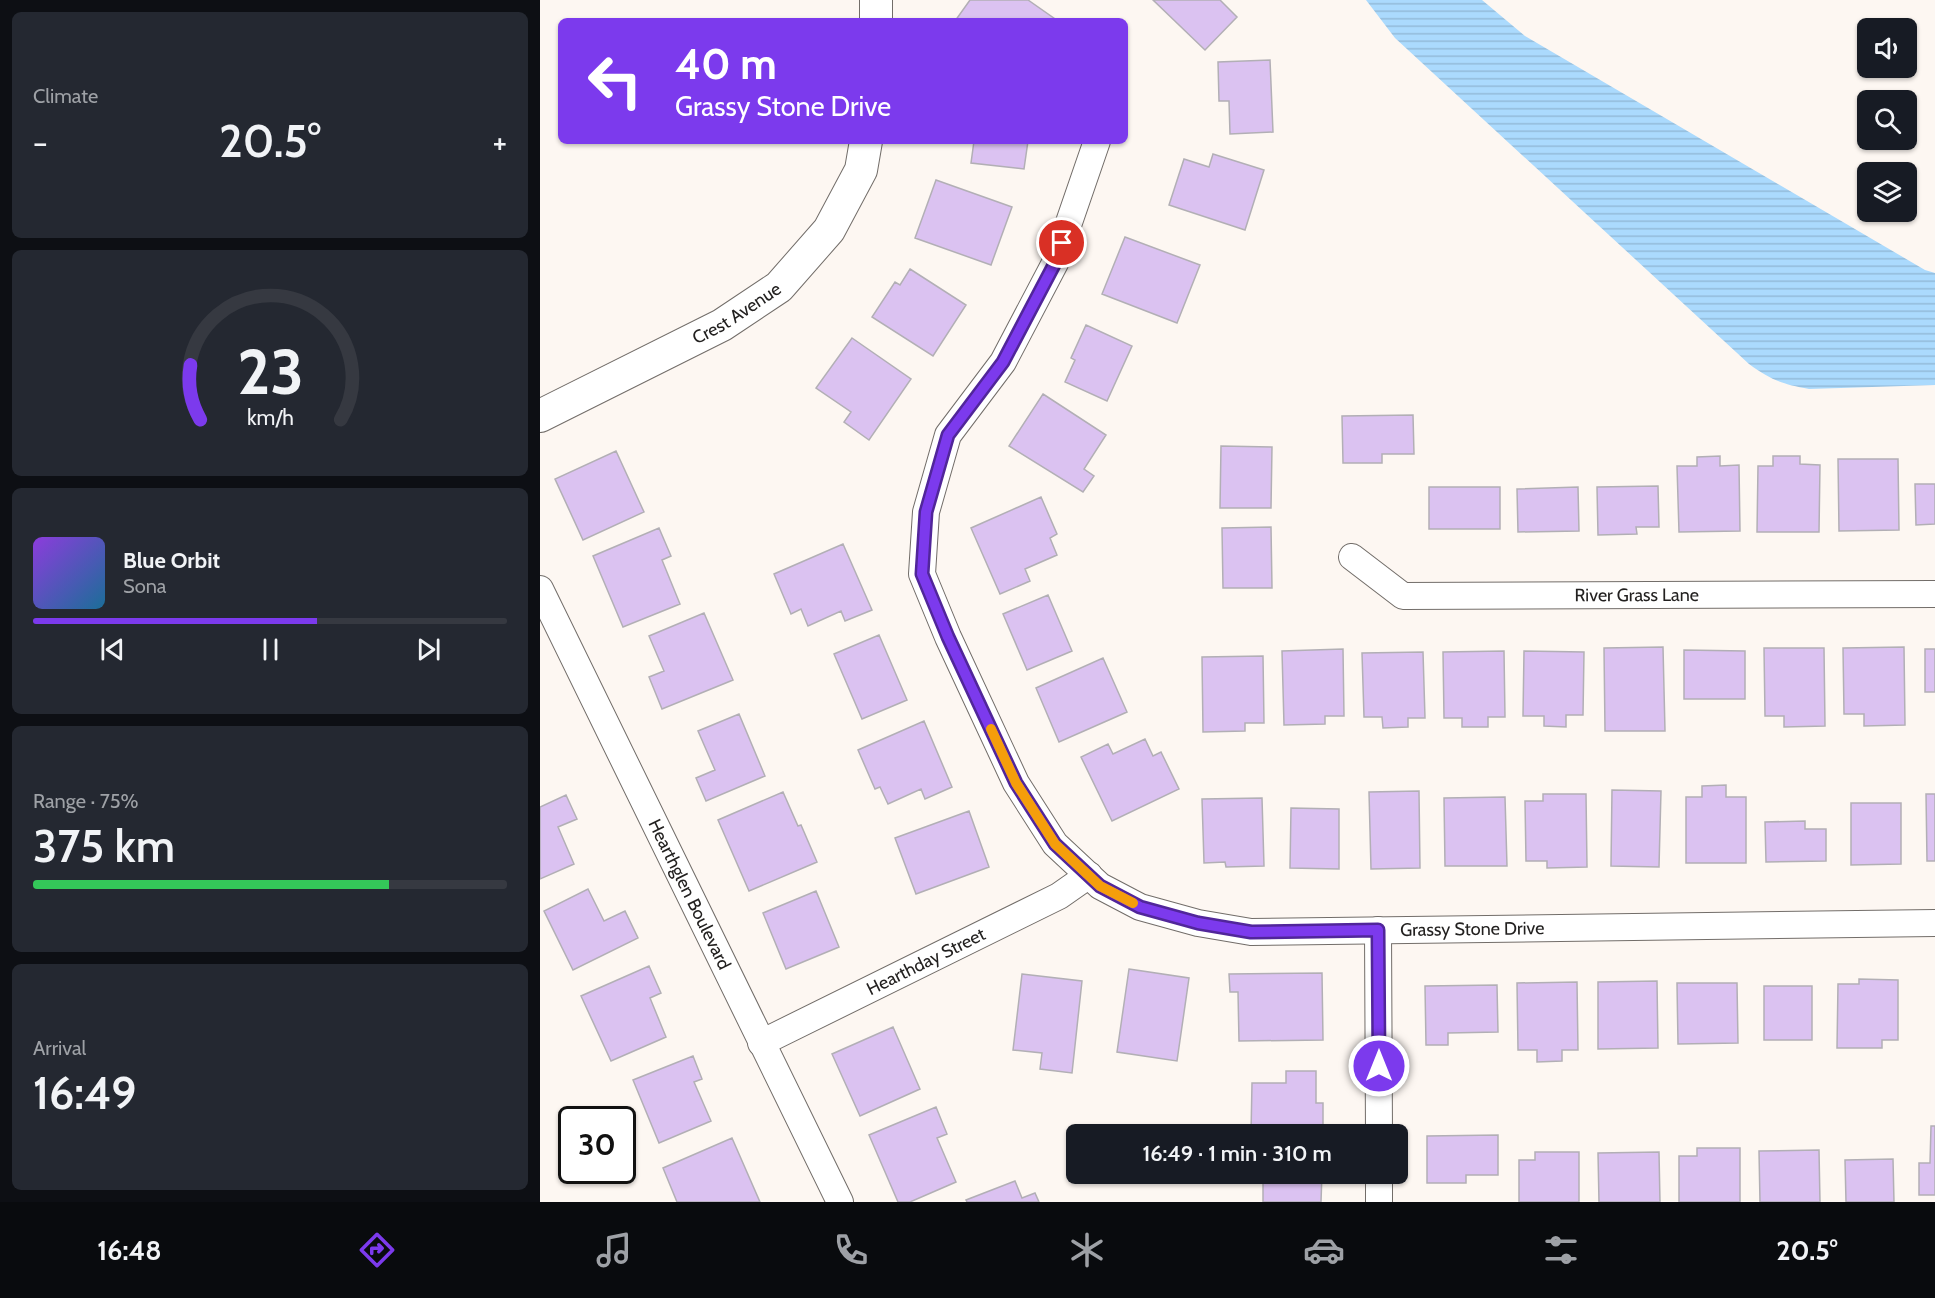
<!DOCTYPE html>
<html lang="en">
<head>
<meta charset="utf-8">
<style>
  :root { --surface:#171b24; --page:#242831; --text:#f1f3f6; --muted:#9ea1a6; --line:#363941; --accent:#7c3aed }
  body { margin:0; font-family:Cabin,sans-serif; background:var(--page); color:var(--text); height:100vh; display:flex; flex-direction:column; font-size:22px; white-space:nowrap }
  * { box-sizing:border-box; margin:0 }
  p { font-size:20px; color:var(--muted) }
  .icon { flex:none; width:33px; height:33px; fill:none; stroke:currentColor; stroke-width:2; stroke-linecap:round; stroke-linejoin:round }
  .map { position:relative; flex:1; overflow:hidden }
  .details { display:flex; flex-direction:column; gap:12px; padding:12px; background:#0d0f14; width:540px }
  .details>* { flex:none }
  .hud { position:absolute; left:18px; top:18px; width:570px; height:126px; border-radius:9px; box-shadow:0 2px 4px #0004; background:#7c3aed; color:#fff; overflow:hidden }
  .buttons { position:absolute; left:1317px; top:18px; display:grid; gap:12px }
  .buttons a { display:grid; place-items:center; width:60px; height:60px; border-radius:9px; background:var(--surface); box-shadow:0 2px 4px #0004; font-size:30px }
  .speed { position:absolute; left:18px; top:1106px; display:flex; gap:12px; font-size:30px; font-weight:700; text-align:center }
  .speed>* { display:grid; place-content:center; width:78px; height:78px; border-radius:50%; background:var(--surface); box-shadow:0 2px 4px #0004; line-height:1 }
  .speed .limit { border:3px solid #111; border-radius:9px; background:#fff; color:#111 }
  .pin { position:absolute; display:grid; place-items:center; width:51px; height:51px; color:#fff; margin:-26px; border:3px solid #fff; border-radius:50%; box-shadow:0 2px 6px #0007 }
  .me { position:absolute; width:66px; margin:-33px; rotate:0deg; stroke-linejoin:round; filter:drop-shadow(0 0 4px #0008) }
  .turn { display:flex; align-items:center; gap:21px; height:126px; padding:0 18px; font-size:27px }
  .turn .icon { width:78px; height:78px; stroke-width:2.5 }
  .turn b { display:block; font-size:42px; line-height:51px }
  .big { font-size:45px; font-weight:600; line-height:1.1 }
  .details .widget { flex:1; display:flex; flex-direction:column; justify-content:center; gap:9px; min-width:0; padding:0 21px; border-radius:9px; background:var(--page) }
  .details .dial { align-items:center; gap:0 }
  .dial svg { height:156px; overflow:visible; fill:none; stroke:var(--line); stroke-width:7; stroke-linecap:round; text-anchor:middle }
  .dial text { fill:var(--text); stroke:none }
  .song { display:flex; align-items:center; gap:18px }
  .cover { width:72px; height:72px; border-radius:9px; background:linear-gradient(135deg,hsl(270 70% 55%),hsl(200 70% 35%)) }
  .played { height:6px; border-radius:3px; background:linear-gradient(90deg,var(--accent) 60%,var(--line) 60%) }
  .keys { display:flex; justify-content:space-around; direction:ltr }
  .heat { display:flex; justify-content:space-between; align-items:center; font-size:33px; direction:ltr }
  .charge { height:9px; border-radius:4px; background:linear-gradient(90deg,#34c759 75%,var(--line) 0) }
  .trip { position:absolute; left:526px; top:1124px; width:342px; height:60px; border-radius:9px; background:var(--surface); box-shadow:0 2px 4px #0004; font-weight:600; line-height:60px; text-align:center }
  .tabs { display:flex; height:96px; justify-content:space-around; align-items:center; background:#090b0e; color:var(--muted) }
  .tabs .icon { width:42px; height:42px }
  .tabs .current { color:var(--accent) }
  .tabs b { font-size:27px; color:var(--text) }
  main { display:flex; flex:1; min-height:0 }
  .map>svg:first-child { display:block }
  .water { fill:url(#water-rules) }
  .building { fill:#dbc2f1; stroke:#b2afb5; stroke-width:1.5 }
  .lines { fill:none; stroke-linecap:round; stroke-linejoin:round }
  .minor-casing { stroke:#726d69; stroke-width:28 }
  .tertiary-casing { stroke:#726d69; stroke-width:34 }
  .minor { stroke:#fff; stroke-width:26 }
  .tertiary { stroke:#fff; stroke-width:32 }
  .route-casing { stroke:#51269a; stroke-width:15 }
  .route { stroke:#7c3aed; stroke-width:10 }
  .slow { stroke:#f59e0b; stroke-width:10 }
  .labels { text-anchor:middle; stroke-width:5; stroke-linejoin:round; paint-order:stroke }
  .street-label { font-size:18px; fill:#232120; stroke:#fdf7f2 }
</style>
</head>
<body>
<main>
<section class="details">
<div class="widget"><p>Climate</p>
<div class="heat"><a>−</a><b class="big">20.5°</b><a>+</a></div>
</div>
<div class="widget dial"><svg viewBox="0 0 100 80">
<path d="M14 69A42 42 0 1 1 86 69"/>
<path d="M14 69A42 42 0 0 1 9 41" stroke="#7c3aed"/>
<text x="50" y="56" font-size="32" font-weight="700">23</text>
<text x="50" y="72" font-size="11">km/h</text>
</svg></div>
<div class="widget">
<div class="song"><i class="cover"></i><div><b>Blue Orbit</b><p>Sona</p></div></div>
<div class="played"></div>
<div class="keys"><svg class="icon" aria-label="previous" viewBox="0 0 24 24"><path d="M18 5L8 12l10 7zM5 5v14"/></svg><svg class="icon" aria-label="pause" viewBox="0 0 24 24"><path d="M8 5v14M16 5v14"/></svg><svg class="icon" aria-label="next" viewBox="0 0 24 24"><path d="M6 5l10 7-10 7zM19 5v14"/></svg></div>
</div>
<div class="widget"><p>Range · 75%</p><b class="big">375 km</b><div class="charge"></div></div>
<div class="widget"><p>Arrival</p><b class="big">16:49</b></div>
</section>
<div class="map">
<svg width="1395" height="1202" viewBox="0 0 1395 1202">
  <defs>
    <pattern id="water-rules" width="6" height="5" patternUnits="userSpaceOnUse" patternTransform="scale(1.5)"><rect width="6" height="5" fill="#abdafd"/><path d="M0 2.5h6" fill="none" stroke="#93bbd9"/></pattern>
  </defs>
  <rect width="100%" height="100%" fill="#fdf7f2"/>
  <path class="water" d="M826 0H942L985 36 1385 270 1395 273V385L1269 389C1242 384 1231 380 1209 364L855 38Z"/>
  <path class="building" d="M430 0H488L518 21H415Z
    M613 0H680L697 17 665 50Z
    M730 60 733 132 690 134 689 101H679L678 62Z
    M434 141H488L484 169 431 163Z
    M673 154 724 170 705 230 629 205 644 159 669 167Z
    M396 180 472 207 451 265 375 238Z
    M585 237 660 265 637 323 562 294Z
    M370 269 426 305 393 356 332 317 355 282 360 285Z
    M546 325 592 346 567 401 525 382 535 360 531 358Z
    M312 338 371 379 329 440 304 422 311 412 276 388Z
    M503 394 566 435 544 469 554 476 543 492 469 446Z
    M873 415 874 454H842V463H803L802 416Z
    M681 446 732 447 731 508H680Z
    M76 451 104 512 43 540 15 479Z
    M1180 456V466L1199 465 1200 531 1139 532 1137 466H1157V457Z
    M1233 456H1260V464L1280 465 1279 532H1217L1218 466H1233Z
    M1298 459H1358L1359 530 1299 531Z
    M1375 484H1395V524L1376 525Z
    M1118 486 1119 527H1096L1097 534 1058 535 1057 487Z
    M889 487H960V529H889Z
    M1038 487 1039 531 978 532 977 489Z
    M501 497 517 534 510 538 517 555 485 569 490 581 460 594 431 528Z
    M731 527 732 588H683L682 528Z
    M119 528 131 556 122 560 140 604 83 627 53 556Z
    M303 544 332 610 305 621 301 611 268 626 261 609 251 614 234 574Z
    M508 595 532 651 487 670 463 614Z
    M164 613 193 680 122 709 109 677 124 671 109 636Z
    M339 635 367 700 322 719 294 654Z
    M1123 647 1125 731H1065L1064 648Z
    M1364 647 1365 725 1324 726V714H1304L1303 648Z
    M1224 648H1284L1285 726 1244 727V716H1225Z
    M803 649 804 716H785V724L744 725 742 651Z
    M1385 649H1395V692H1385Z
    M1144 650 1205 651V699H1144Z
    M964 651 965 717H948V727H922V718H904L903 652Z
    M984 651 1044 652 1043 715H1026V727L1004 726V716H983Z
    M883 652 885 718H868V727L843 728 842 717H824L822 653Z
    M723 656 724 723H705V731L663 732 662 657Z
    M563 658 587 712 519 742 496 688Z
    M199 714 225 776 166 801 156 778 175 770 158 731Z
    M384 721 412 787 385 799 381 789 348 804 340 787 335 789 318 750Z
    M605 739 613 756 621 752 639 789 572 821 541 757 568 744 573 754Z
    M1186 785V797H1206V863H1146V797H1162V786Z
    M1072 790 1121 791 1119 867 1071 866Z
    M879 791 880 868 831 869 829 792Z
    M243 792 258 826 261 825 277 862 209 891 178 820Z
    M1003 794H1046L1047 867 1007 868V861H986L985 801H1003Z
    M1386 794H1395V861H1387Z
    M26 795 37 819 18 827 34 864 0 879V807Z
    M965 797 967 866H905L904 798Z
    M722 798 724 866 686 867 685 862 664 863 662 799Z
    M1311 803H1361V864L1311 865Z
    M751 808 799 809V869L750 868Z
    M429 811 449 867 376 894 355 838Z
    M1265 821V829H1286V861L1226 862 1225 822Z
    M48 889 64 921 85 911 98 938 33 970 4 911Z
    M276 891 299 947 246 969 223 913Z
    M109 966 121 993 110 998 126 1037 71 1061 41 996Z
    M589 969 649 978 637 1061 577 1052Z
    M782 973 783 1040 699 1041 698 992H690L689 974Z
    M482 974 542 981 532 1073 500 1069 502 1053 473 1050Z
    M1319 979 1358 980V1040H1342V1048H1297L1298 984H1319Z
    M1117 981 1118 1048 1058 1049V982Z
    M1037 982 1038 1050H1022V1061L997 1062V1050H978L977 983Z
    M1137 983H1197L1198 1043 1138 1044Z
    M957 985 958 1032 908 1033V1045H886L885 986Z
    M1224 986H1272V1040H1224Z
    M353 1027 380 1089 320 1116 292 1054Z
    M153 1056 162 1079 154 1082 171 1121 119 1143 93 1080Z
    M746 1071H776V1103H783V1134H711L712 1083H746Z
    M396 1107 407 1134 397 1138 416 1182 370 1202H358L329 1135Z
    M1391 1126H1395V1195H1379V1163H1390Z
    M958 1135V1175H926V1183H887V1136Z
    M192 1138 220 1202H137L123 1168Z
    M1157 1148H1200V1202H1139V1156H1157Z
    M1279 1150 1280 1202H1220L1219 1151Z
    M995 1152H1039V1202H979V1160H995Z
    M1119 1152 1120 1202H1059L1058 1153Z
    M1353 1159 1354 1202H1306L1305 1160Z
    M723 1173H782L781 1202H723Z
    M475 1181 482 1198 495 1193 499 1202H427L426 1200Z"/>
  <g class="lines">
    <defs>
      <g id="minor">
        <path id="s1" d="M557 141 515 263 463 362 408 435 386 512 382 574 408 637 476 783 515 844 560 886 600 907 658 923 711 932 1395 923"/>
        <path id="s2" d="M812 557 863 596 1395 594"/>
        <path id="s3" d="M0 589 300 1202"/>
        <path d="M838 930 839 1134"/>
        <path id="s4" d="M221 1043 519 896 549 875"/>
        <path d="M839 1173V1202"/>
      </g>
      <g id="tertiary">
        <path d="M336 0V21"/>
        <path id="s5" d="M0 416 182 325 239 287 289 230 321 170 326 141"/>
      </g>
    </defs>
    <use href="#minor" class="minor-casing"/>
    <use href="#tertiary" class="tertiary-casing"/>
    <use href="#minor" class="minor"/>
    <use href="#tertiary" class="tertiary"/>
  </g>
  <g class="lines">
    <defs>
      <path id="route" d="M522 243 515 263 463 362 408 435 386 512 382 574 408 637 476 783 515 844 560 886 600 907 658 923 711 932 838 930 839 1066"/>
    </defs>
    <use href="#route" class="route-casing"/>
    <use href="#route" class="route"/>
    <path class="slow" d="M451 729 476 783 515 844 560 886 593 903"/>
  </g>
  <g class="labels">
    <g class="street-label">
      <text dy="6" stroke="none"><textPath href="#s5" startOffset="222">Crest Avenue</textPath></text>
      <text dy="6" stroke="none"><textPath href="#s2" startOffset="298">River Grass Lane</textPath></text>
      <text dy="6" stroke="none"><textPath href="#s3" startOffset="340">Hearthglen Boulevard</textPath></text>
      <text dy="6" stroke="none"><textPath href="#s1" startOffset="1218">Grassy Stone Drive</textPath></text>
      <text dy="6" stroke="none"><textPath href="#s4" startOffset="184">Hearthday Street</textPath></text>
    </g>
  </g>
</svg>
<div class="buttons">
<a><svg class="icon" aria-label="sound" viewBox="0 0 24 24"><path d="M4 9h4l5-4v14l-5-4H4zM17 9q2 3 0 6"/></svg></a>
<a><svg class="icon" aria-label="search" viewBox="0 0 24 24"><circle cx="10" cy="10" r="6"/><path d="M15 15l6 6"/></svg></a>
<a><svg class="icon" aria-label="layers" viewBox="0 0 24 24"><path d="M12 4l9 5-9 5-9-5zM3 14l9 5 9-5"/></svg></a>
</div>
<div class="speed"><div class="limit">30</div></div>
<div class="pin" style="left:522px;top:243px;background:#d93025"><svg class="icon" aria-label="arrive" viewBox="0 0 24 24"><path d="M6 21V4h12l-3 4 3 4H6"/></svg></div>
<svg class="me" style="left:839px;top:1066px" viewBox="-20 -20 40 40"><circle r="17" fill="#7c3aed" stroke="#fff" stroke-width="3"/><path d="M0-11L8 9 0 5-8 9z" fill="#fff"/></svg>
<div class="trip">16:49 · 1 min · 310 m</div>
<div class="hud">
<div class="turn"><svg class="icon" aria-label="left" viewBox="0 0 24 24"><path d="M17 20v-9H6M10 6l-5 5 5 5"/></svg><div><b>40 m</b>Grassy Stone Drive</div></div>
</div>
</div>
</main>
<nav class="tabs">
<b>16:48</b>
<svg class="icon current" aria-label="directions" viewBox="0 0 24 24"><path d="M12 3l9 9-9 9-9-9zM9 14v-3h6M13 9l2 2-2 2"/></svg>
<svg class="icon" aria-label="music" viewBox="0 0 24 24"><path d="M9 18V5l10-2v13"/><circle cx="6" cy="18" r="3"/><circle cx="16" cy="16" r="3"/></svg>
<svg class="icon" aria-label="phone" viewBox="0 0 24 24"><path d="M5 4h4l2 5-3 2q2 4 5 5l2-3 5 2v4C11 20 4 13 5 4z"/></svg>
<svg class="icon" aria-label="climate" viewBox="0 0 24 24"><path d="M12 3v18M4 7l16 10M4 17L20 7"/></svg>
<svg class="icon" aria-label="car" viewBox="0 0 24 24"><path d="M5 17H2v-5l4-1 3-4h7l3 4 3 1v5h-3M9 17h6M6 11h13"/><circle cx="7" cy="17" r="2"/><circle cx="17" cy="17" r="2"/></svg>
<svg class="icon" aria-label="filters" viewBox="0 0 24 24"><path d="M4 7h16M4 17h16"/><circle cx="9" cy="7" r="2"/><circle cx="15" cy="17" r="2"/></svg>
<b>20.5°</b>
</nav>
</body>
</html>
